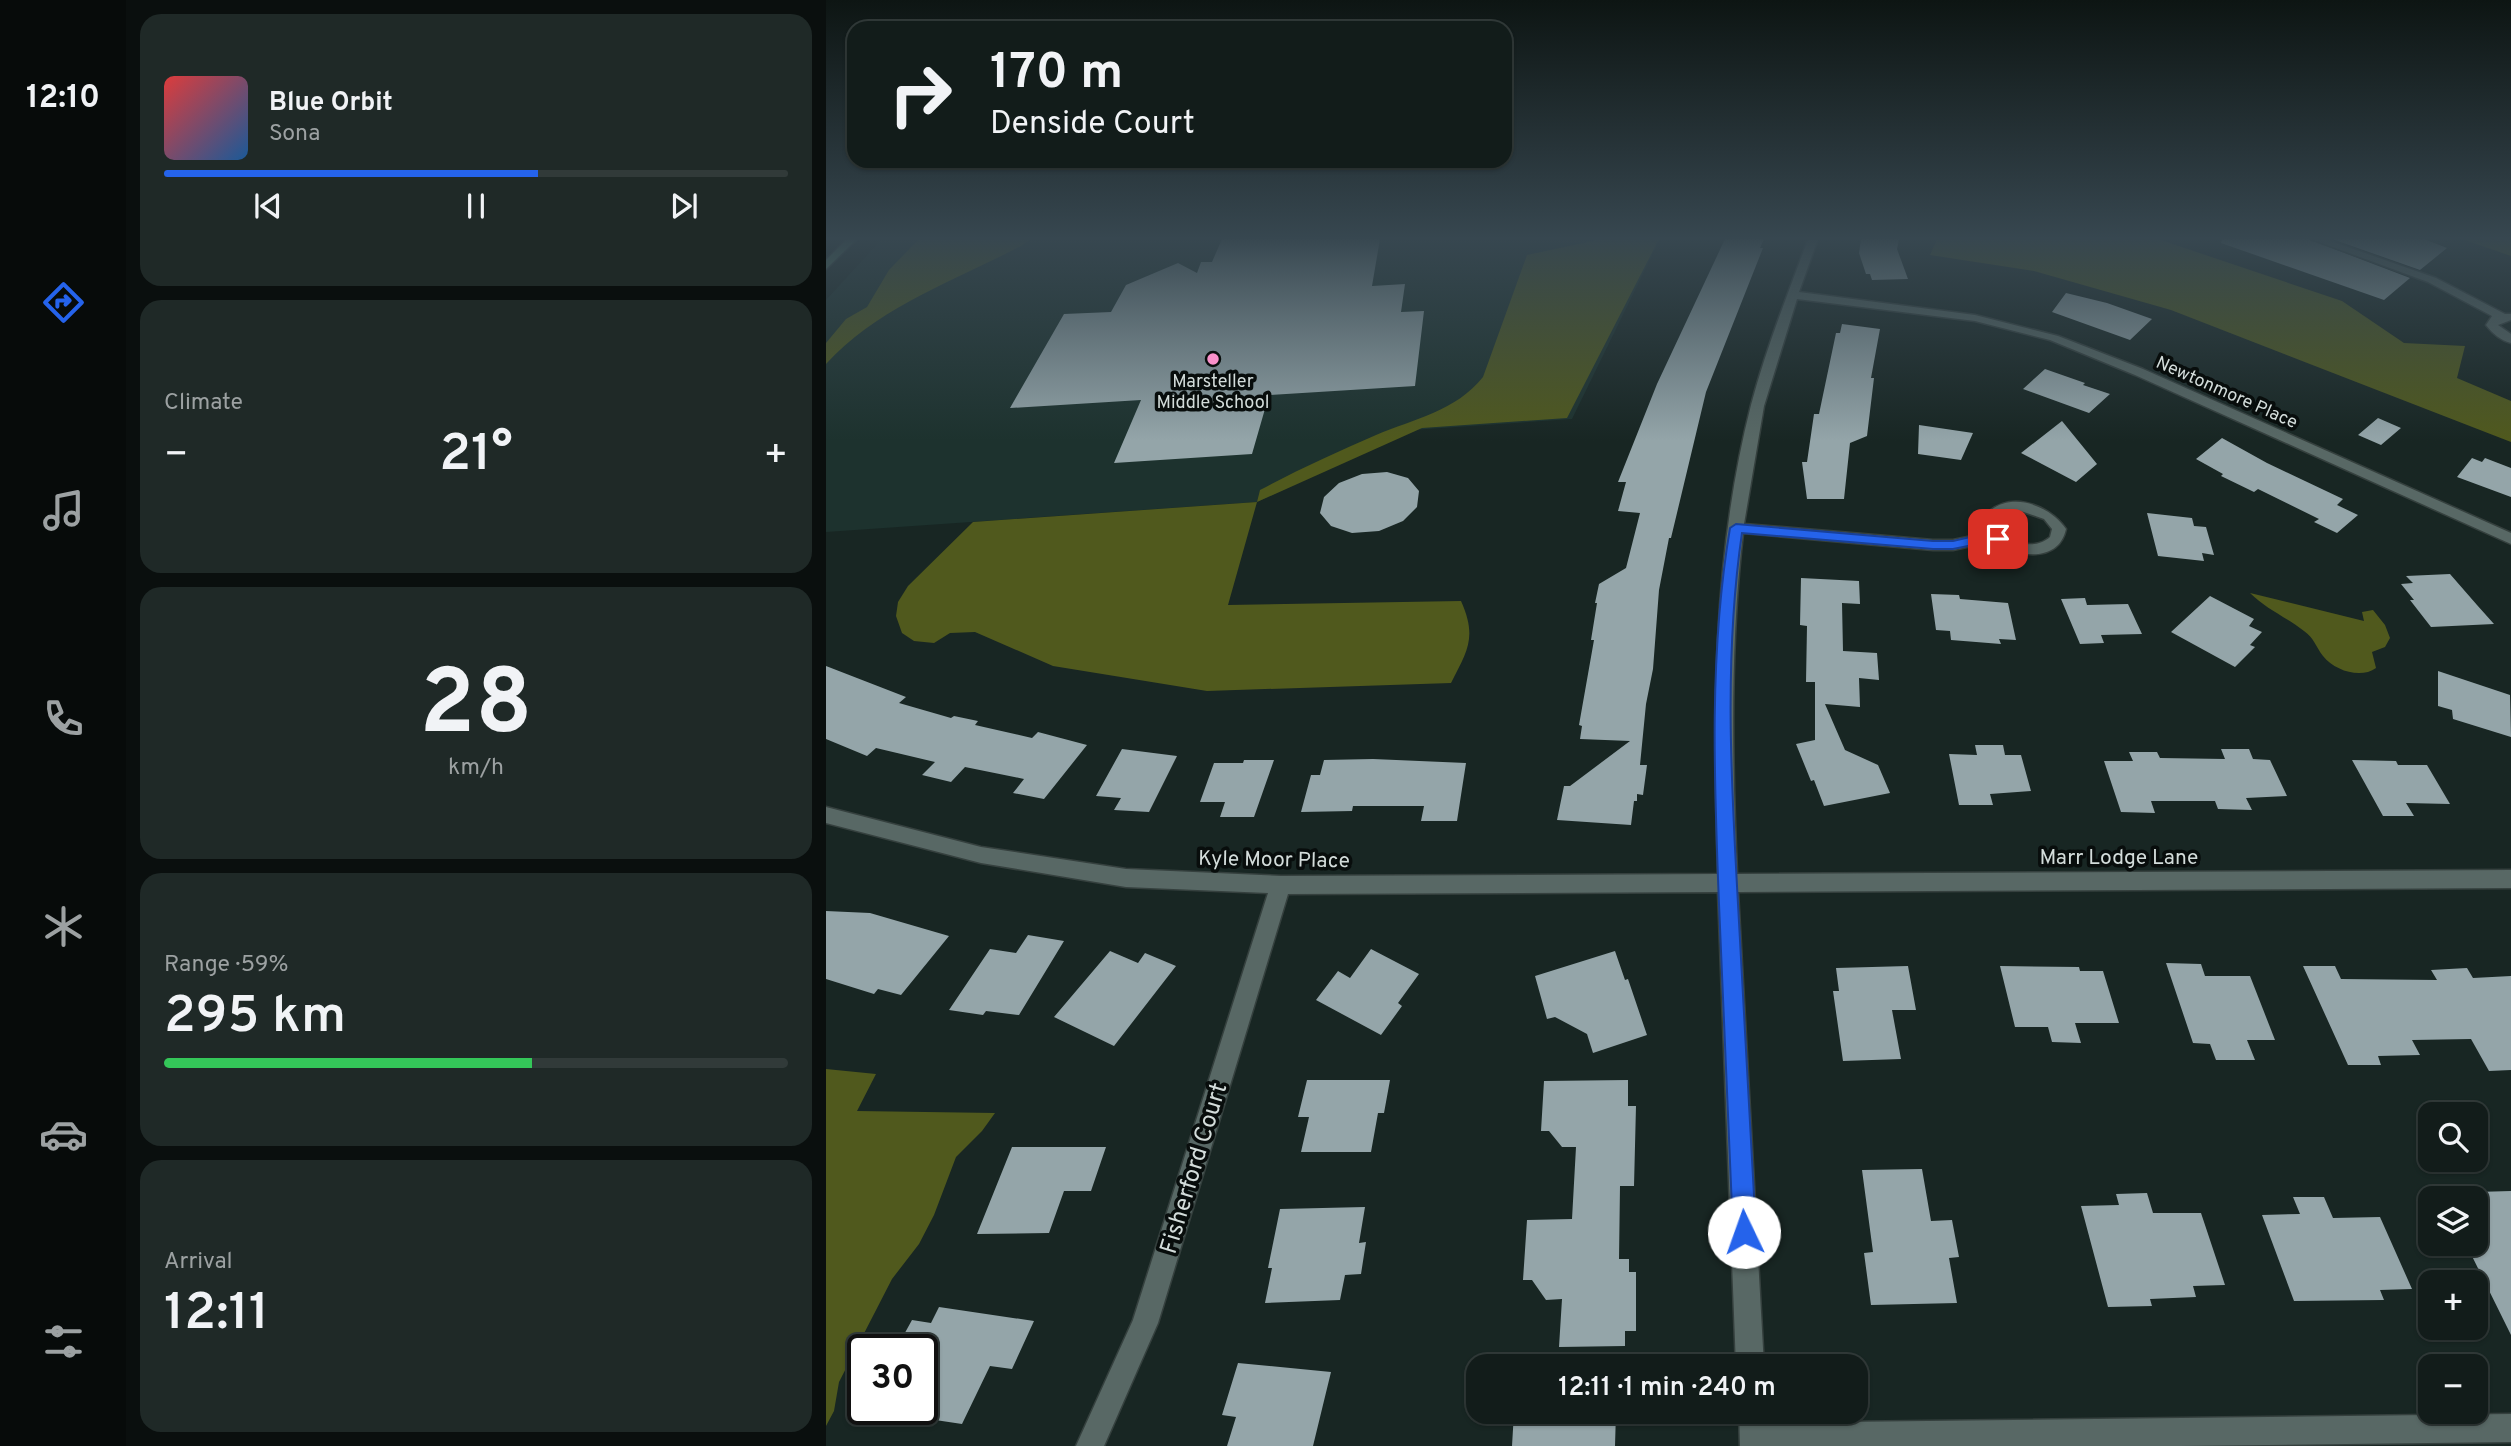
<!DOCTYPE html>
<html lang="en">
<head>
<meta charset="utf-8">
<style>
  :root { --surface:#121c1a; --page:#1f2927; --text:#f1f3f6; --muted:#9ca1a2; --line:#313a39; --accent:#2563eb }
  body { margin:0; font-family:Overpass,sans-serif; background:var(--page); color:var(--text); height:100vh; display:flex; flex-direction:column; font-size:26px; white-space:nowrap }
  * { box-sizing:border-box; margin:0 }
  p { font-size:23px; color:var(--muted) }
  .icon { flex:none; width:38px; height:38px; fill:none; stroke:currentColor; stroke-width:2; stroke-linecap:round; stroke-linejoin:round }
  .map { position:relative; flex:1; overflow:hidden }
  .sheet { display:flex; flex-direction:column; gap:14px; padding:14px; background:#0a0f0e; width:700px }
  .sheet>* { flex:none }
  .hud { position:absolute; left:21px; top:21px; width:665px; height:147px; border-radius:21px; box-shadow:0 2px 5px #0004,0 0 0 2px var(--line); background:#121c1a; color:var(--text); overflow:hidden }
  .tools { position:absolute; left:1592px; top:1102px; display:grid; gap:14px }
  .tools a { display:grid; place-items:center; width:70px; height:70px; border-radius:14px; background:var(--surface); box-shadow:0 2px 5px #0004,0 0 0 2px var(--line); font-size:35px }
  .speed { position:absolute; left:21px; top:1334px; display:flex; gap:14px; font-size:35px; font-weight:700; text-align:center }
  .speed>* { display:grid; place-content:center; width:91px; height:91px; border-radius:50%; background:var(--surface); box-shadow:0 2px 5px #0004,0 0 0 2px var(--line); line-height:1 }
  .speed .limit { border:4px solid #111; border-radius:10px; background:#fff; color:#111 }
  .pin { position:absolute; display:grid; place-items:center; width:60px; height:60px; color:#fff; margin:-30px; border-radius:14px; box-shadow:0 4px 10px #0006 }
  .me { position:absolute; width:77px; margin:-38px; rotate:357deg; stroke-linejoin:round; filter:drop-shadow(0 0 5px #0008) }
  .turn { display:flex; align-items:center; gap:24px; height:147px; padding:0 28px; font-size:32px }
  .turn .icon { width:91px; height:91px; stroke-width:2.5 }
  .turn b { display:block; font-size:49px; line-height:60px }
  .big { font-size:52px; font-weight:600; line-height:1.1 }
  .sheet .widget { flex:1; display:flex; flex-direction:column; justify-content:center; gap:10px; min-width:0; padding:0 24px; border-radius:21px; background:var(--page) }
  .sheet .dial { align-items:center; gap:0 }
  .dial b { font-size:91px; line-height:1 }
  .song { display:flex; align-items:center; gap:21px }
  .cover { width:84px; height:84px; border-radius:10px; background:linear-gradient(135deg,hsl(0 70% 55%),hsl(210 70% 35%)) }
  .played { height:7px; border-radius:4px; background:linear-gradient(90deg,var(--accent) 60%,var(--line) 60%) }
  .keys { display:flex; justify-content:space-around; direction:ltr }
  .heat { display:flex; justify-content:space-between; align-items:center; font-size:38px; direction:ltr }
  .charge { height:10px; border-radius:5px; background:linear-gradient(90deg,#34c759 59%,var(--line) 0) }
  .trip { position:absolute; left:640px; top:1354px; width:402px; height:70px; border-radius:21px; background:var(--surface); box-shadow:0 2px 5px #0004,0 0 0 2px var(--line); font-weight:600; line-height:70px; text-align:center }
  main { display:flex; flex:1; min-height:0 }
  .tabs { display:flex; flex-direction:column; width:126px; justify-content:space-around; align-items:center; background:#070b0a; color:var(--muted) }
  .tabs .icon { width:49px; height:49px }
  .tabs .selected { color:var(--accent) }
  .tabs b { font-size:32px; color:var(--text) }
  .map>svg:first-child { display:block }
  .built { fill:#1d322e }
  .forest { fill:#50591d }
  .building { fill:#94a5a9 }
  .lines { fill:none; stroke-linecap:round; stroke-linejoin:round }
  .street-casing { stroke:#35403e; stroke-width:3 }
  .secondary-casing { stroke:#35403e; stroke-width:3 }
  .street { fill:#586865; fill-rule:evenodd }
  .secondary { fill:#598a6c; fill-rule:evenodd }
  .route { fill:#2563eb; stroke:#184099; stroke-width:2 }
  .poi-dot { fill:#f990ca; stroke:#080d0c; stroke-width:2.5 }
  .labels { text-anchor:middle; stroke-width:7; stroke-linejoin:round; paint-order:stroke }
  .far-poi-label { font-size:18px; fill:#d3dcda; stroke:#080d0c }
  .far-street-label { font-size:18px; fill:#d3dcda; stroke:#080d0c }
  .street-label { font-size:21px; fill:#d3dcda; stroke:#080d0c }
  .near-street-label { font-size:24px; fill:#d3dcda; stroke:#080d0c }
</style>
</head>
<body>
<main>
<nav class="tabs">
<b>12:10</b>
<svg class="icon selected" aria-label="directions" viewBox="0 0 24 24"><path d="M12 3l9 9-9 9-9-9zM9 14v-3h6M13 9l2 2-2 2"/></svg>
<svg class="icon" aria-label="music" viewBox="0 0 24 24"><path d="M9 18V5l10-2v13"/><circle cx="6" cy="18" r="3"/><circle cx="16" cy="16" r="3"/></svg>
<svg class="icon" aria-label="phone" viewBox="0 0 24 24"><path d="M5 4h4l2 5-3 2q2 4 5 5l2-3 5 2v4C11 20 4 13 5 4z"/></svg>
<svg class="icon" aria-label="climate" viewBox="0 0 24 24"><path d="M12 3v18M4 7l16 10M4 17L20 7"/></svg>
<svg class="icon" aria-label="car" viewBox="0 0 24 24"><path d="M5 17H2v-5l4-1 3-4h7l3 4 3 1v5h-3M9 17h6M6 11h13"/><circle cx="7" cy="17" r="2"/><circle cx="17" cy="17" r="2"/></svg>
<svg class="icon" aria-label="filters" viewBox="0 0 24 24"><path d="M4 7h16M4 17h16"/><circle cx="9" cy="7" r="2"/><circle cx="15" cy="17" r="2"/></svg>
</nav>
<section class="sheet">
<div class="widget">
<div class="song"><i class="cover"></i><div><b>Blue Orbit</b><p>Sona</p></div></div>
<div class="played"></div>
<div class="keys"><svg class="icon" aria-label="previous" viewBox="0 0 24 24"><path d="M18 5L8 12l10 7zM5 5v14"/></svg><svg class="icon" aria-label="pause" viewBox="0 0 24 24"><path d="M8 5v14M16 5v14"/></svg><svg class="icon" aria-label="next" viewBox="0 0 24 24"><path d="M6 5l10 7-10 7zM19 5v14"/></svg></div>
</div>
<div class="widget"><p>Climate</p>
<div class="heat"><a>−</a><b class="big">21°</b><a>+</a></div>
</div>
<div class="widget dial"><b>28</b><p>km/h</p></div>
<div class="widget"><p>Range · 59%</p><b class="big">295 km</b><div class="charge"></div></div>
<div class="widget"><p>Arrival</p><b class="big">12:11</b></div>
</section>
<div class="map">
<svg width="1685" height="1446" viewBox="0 0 1685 1446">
  <rect width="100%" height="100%" fill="#182623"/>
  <path class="built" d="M56 239H834L746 419 586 430 431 502 0 532V300Z"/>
  <path class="forest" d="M93 239H205L195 246C128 281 52 307 0 364V343L20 319 41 307 63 270Z
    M776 239H833L741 418 596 428 431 502 402 605 635 601C651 637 642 650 625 683L381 691 227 666 149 632 124 633 108 643 88 641 76 633 70 616 72 602 82 586 147 522 431 502 434 490C471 470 511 452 550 435 588 419 630 411 657 377L701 255Z
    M1111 239H1332L1516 301 1578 343 1639 346 1631 378 1685 401V442L1345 310 1208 271 1104 255Z
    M1636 239H1685V256Z
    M1424 593 1538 621 1536 612 1547 610 1559 625 1564 638 1559 647 1546 652 1550 668C1535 679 1509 671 1497 656 1490 647 1488 638 1478 631 1460 617 1440 609 1424 593Z
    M0 1069 50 1074 31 1111 169 1113 156 1131 130 1157 108 1215 93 1244 66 1279 13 1382 8 1411 0 1426Z"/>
  <path class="building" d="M396 239H554L546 286 579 284 575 312 598 311 589 386 443 395 426 454 288 463 315 400 184 408 238 314 285 312 300 285 352 263 371 273 375 262H386Z
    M899 239H938L934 248H937L880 392 845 538H843L833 590 827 669 820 704 814 765H821L817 795 811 794V801H808L805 825 731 820 738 786H744L804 741 754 739 756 726 753 725 768 640H765L771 603H769L773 584 800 568 814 513 792 511 800 482H792L831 384Z
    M1035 239H1073L1071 249 1082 279 1046 280 1044 274H1040L1033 253Z
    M1396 239H1482L1584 278 1558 300 1395 243Z
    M1506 239H1598L1621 248 1594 270Z
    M1240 293 1281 303 1326 319 1304 340 1226 312Z
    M1016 324 1054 329 1045 378H1048L1041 436 1024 443 1018 499H981L976 462H981L988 414H993L1010 333H1014Z
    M1219 369 1259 383 1257 385 1284 394 1263 413 1197 389Z
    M1552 418 1575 428 1555 445 1532 435Z
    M1236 421 1271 464 1250 482 1195 453Z
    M1093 425 1147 433 1135 460 1092 454Z
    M1396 438 1441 463 1517 499 1511 505 1532 515 1511 533 1488 522 1493 519 1432 489 1428 492 1395 476 1397 474 1370 459Z
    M1646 458 1656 462 1659 458 1685 468V497L1631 477Z
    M561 472 582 478 593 491 591 507 577 521 553 531 526 533 505 526 494 513 498 497 513 483 536 474Z
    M1321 513 1366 518 1368 526 1380 527 1388 555 1376 553 1378 561 1332 556Z
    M1624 574 1651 605 1668 624 1605 627 1584 600H1588L1575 584 1587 583 1580 576Z
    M975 578 1033 581 1034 604 1016 603 1017 651 1051 653 1053 680 1033 678 1034 707 999 704 1019 750 1052 765 1064 793 998 806 988 780 985 781 970 744 989 740V682H980L981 626 974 625Z
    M1105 594 1133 595 1134 599 1182 603 1190 640 1173 639 1175 644 1125 640 1124 631 1110 630Z
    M1384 596 1428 619 1423 626 1436 632 1424 645 1429 647 1409 667 1345 632Z
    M1259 598 1261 605 1302 604 1316 634 1275 635 1278 643 1254 644 1235 599Z
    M0 666 80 697 73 703 125 718 128 716 152 721 149 725 206 738 212 732 261 745 218 799 187 793 198 779 139 767 125 782 96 775 109 762 50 748 41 756 0 739Z
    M1612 671 1684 695 1685 737 1627 719 1626 710 1612 706Z
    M1149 745H1177L1179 755H1195L1205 791 1164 794 1167 805H1133L1123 754 1151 755Z
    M296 749 351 756 323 812 288 810 295 798 270 796Z
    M1395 749H1423L1427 759 1444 760 1461 796 1420 798 1426 810 1392 809 1389 801H1325L1329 813 1295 812 1278 761H1307L1303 752H1331L1334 758 1399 759Z
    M547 759 640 763 631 821H595L598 806H527L526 811 475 812 485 775H494L498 760Z
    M418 760H448L428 817H394L399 802H374L388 763H417Z
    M1526 760 1570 761 1572 765H1601L1624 804 1580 803 1588 816H1557Z
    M0 911 44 913 123 936 75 995 52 989 48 994 0 979Z
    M202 935 238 941 193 1015 160 1011 157 1015 123 1010 164 949 190 953Z
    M545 949 593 974 572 1003 576 1006 555 1035 490 1000 512 971 524 978Z
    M284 951 312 963 319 953 350 966 288 1046 228 1017Z
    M789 951 799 980 802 979 821 1035 767 1053 761 1034 729 1017 721 1019 709 976Z
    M1340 963 1375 964 1379 976H1424L1449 1040H1421L1429 1060H1390L1384 1044 1367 1043Z
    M1082 966 1090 1010H1066L1075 1059 1017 1061 1007 991H1013L1010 968Z
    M1174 966 1253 967 1254 971H1277L1293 1023H1249L1255 1043 1226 1042 1222 1027H1189Z
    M1477 966H1509L1515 979 1611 980 1605 970 1641 968 1647 978 1685 976V1070L1663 1071 1645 1039 1586 1040 1594 1055 1552 1056 1555 1065H1522Z
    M481 1080H564L558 1113H552L545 1152H475L483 1117H472Z
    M802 1080V1106H810L808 1186H794L793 1259H803V1272H810V1331H799V1346L733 1347 736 1299 720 1300 706 1280H697L701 1220 746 1219 750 1147H736L723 1131H715L718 1081Z
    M186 1147H280L265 1191H238L223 1233 151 1234Z
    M1096 1169 1105 1221 1126 1220 1133 1257 1123 1258 1131 1303 1045 1305 1038 1253 1047 1252 1036 1170Z
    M1685 1191V1335L1640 1244H1650V1192Z
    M1321 1193 1327 1213H1375L1399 1285 1367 1286 1370 1297 1324 1299 1326 1306 1282 1307 1255 1206 1293 1205 1290 1194Z
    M1467 1197H1498L1507 1218 1554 1217 1586 1289 1554 1290 1558 1300 1468 1301 1436 1215 1474 1214Z
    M539 1207 533 1243 540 1242 535 1274 519 1275 514 1300 439 1303 446 1268H442L454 1209Z
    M113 1307 208 1321 186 1369 164 1366 136 1424 96 1418V1349H70L86 1320 105 1323Z
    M412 1363 505 1372 487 1446H401L410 1417 396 1415Z
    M688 1412H790L789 1446H686Z"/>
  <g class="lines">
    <defs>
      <path id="street" d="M982 239H992L973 292 1149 315 1232 336 1317 369 1685 533V544L1309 375 1224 340 1149 321 971 299 938 406 918 524 1107 540H1127L1161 533 1157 518C1179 489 1222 503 1240 529 1233 563 1191 558 1168 541L1127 550H1107L917 533C904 646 906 760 911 874L1685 870V888L912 892 938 1367H910L892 892 462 894 332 1323 278 1446H250L307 1320 442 893 300 887 155 863 0 823V807L155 847 300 869 455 876 892 874C887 718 886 557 925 405 940 348 962 294 982 239ZM1192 510 1218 519 1226 529 1224 537C1206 553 1177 541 1171 519L1179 513Z
        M1485 239H1499L1610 278 1679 314H1685V320L1672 325 1685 334V343C1674 340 1667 334 1660 325L1666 316 1602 282Z
        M913 1412H941V1423L1685 1414V1442L1356 1446H914Z"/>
      <path id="secondary" d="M21 239H31L0 269V260Z"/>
    </defs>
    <use href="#street" class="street-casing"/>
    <use href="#secondary" class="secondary-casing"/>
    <use href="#street" class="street"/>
    <use href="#secondary" class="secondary"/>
  </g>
  <linearGradient id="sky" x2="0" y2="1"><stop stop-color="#0d1513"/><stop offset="0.54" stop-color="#374750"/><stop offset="1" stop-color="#374750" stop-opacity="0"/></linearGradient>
  <rect width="1685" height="441" fill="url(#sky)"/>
  <path class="route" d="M910 524 1107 541H1127L1170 531 1179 539 1172 543 1167 541 1127 549H1107L916 533C898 655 905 780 912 904 918 1013 924 1123 930 1232L926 1240 918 1243 910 1240 907 1232C902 1123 898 1013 893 904 888 779 883 652 904 528Z"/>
  <circle class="poi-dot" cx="387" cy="359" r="7"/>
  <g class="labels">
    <g class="far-poi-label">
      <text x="387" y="387">Marsteller<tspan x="387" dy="21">Middle School</tspan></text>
    </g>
    <g class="far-street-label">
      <text transform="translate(1401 392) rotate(24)" y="6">Newtonmore Place</text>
    </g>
    <g class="street-label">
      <text x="1293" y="864">Marr Lodge Lane</text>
      <text transform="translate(448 859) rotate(1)" y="7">Kyle Moor Place</text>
    </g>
    <g class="near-street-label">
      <text transform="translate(367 1168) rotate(-73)" y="8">Fisherford Court</text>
    </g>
  </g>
</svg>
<div class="tools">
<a><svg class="icon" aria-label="search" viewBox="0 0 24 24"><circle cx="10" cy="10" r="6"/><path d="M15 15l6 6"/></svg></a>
<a><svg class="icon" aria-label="layers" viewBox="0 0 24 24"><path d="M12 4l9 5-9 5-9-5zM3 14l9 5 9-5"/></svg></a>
<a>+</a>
<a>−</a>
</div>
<div class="speed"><div class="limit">30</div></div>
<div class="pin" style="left:1172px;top:539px;background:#d93025"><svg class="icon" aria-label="arrive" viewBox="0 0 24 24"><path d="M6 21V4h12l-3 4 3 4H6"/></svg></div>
<svg class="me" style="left:918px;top:1232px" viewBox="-20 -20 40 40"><circle r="19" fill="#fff"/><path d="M0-13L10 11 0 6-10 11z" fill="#2563eb"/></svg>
<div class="trip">12:11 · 1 min · 240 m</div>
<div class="hud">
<div class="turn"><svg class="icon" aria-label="right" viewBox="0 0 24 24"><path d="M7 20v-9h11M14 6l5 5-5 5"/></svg><div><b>170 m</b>Denside Court</div></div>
</div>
</div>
</main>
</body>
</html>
